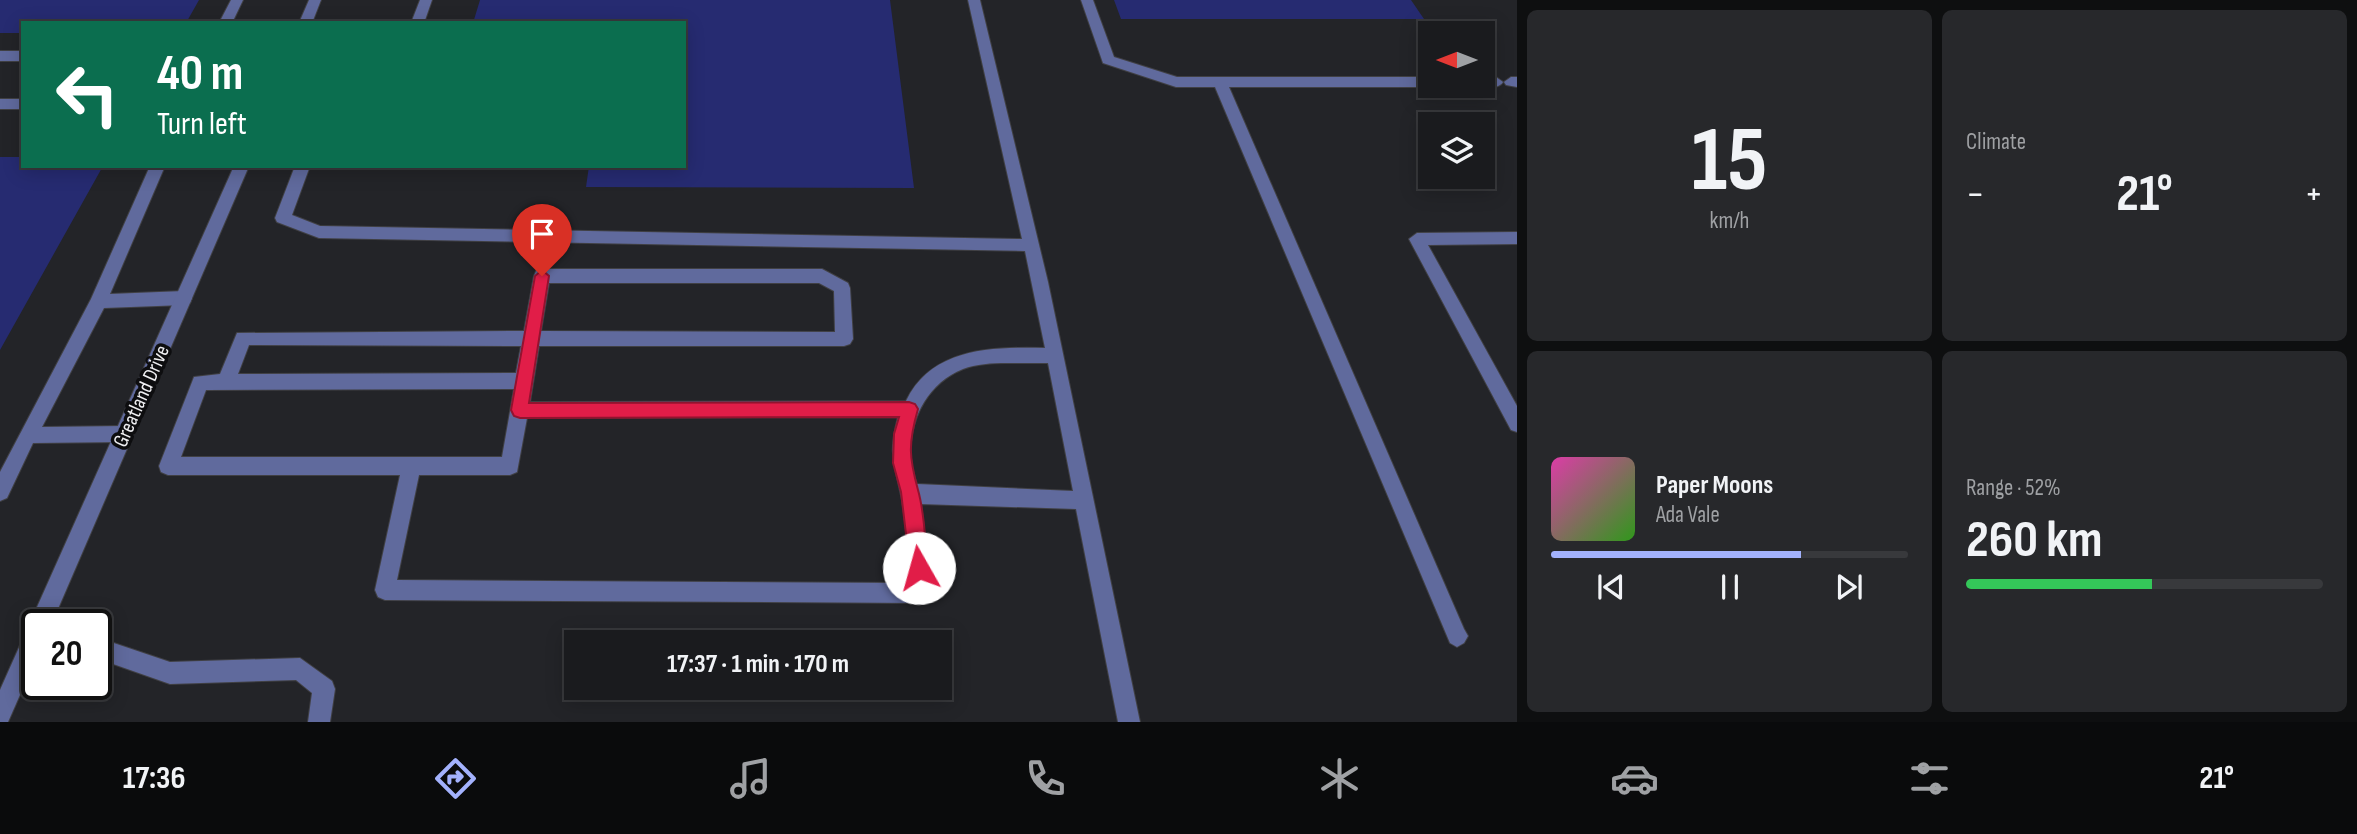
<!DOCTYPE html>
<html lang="en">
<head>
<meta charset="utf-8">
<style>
  :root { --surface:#1a1b1e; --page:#27282b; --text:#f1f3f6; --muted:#9fa1a4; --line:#38393c; --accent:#a3b2fd }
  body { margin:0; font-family:"Sofia Sans Condensed",sans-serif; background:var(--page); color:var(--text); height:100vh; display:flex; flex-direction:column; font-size:26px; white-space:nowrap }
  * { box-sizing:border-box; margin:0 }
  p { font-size:23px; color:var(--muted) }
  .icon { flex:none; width:38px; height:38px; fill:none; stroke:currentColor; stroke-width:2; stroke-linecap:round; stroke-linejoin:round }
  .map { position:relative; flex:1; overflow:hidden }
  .details { display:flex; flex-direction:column; gap:10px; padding:10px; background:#0e0f10; width:840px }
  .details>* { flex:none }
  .hud { position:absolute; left:21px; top:21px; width:665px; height:147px; border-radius:0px; box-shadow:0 4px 18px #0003,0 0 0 2px var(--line); background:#0b6e4f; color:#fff; overflow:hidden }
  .needle { width:46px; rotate:270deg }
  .controls { position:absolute; left:1418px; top:21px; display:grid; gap:14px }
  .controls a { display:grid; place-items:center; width:77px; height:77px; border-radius:0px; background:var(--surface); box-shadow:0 4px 18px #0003,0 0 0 2px var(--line); font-size:35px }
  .speed { position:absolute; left:21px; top:609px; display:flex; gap:14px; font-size:35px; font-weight:700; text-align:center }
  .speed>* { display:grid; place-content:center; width:91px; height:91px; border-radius:50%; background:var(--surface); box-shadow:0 4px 18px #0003,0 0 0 2px var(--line); line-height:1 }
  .speed .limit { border:4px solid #111; border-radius:10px; background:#fff; color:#111 }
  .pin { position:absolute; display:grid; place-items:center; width:60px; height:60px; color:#fff; margin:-72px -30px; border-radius:50% 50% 50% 0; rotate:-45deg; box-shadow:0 0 7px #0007 }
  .pin .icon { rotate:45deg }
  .me { position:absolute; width:77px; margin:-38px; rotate:353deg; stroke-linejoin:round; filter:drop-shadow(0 0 5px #0008) }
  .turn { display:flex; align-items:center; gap:24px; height:147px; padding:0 21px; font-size:32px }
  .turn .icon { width:91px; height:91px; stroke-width:2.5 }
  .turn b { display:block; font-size:49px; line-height:60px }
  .big { font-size:52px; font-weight:700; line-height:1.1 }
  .details .tile { flex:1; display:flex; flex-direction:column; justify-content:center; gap:10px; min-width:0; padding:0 24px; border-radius:10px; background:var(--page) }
  .details .dial { align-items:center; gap:0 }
  .dial b { font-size:91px; line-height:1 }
  .song { display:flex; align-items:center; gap:21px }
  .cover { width:84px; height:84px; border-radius:10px; background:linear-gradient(135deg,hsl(320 70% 55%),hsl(110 70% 35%)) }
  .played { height:7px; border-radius:4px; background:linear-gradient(90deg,var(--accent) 70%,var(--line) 70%) }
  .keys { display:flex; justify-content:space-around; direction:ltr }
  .heat { display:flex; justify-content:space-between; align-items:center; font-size:38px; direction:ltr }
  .charge { height:10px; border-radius:5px; background:linear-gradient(90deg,#34c759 52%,var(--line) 0) }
  .details .tiles { flex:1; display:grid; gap:10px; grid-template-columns:repeat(2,1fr) }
  .trip { position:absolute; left:564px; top:630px; width:388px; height:70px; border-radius:0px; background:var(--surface); box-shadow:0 4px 18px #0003,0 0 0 2px var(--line); font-weight:700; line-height:70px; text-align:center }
  .tab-bar { display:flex; height:112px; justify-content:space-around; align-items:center; background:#0a0b0c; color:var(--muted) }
  .tab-bar .icon { width:49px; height:49px }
  .tab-bar .selected { color:var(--accent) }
  .tab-bar b { font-size:32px; color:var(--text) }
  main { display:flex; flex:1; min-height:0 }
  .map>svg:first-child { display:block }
  .building { fill:#262b71 }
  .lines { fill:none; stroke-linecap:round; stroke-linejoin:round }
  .service-casing { stroke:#404044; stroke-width:2 }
  .minor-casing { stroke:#404044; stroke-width:2 }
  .service { fill:#606a9d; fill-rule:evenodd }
  .minor { fill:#606a9d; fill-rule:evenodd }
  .route { fill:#e11d48; stroke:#92132f; stroke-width:2 }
  .labels { text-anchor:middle; stroke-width:7; stroke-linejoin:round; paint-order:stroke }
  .street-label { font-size:21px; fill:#efeff2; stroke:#0d0d0f }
</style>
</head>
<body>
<main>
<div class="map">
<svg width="1517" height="722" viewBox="0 0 1517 722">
  <rect width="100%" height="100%" fill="#232428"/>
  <path class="building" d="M0 0H199L186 23H23V33H0Z
    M480 0H890L914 188 586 187 589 166H684V23H473Z
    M1114 0H1411L1424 19H1121Z
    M0 157H23V166H103L0 350Z"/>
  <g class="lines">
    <defs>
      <path id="service" d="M231 0H243L232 23H219Z
        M420 0H432L424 23H411Z
        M968 0H980L1048 282 1140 722H1118L1076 509 921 504 932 593 929 600 922 603 385 600 378 597 375 590 400 475H168L161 472 159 466 194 377 220 374 237 333 524 331 534 276 536 271 542 269H822L848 283 850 288 853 339 850 344 844 346H539L530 402 906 401C932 347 993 347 1045 348L1025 251 319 238 277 222 275 218 295 166H310L292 215 320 226 1022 239ZM549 283H819L834 291 835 332 541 331ZM249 345 521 346 516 373 238 374ZM1006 363H1048L1073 491 917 484C900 441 918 387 963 369 976 364 992 363 1006 363ZM514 389 502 457H181L206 390ZM898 417C889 451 893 459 900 491 907 520 907 553 911 583L397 580 419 475H510L517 472 527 418Z
        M1081 0H1093L1114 57 1177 77H1430V86H1434L1430 87H1229L1464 629 1468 636 1464 643 1457 647 1450 643 1215 87H1176L1103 63Z
        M0 51H23V61H0Z
        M1482 77H1496L1503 82C1499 89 1486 88 1478 86H1482Z
        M1511 77H1517V87L1506 85 1504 82Z
        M0 99H23V109H0Z
        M150 166H165L110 294 184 291 190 293 192 298 190 303 184 305 104 308 42 427 124 426 131 428 133 434 131 440 124 442 33 443 7 498 0 501V472L91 299Z
        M1517 232V244L1428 245 1517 406V432L1511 430 1409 239 1417 233Z
        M96 637 170 662 300 658 332 681 335 689 330 722H308L312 693 296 680 170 684 96 658Z"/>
      <path id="minor" d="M309 0H321L312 23H299Z
        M234 166H249L51 625H37V656L8 722H0V690Z"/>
    </defs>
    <use href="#service" class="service-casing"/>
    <use href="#minor" class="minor-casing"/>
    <use href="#service" class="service"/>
    <use href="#minor" class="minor"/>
  </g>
  <path class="route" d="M542 270 549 276 529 403 909 402 915 404 918 409C908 444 909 457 918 490 925 514 925 543 928 568L925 574 919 577 912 574 910 568 901 492 893 463 894 434 899 417 520 418 514 416 511 410 535 276Z"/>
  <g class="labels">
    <g class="street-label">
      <text transform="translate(141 396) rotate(-66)" y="7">Greatland Drive</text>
    </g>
  </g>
</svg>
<div class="controls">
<a><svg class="needle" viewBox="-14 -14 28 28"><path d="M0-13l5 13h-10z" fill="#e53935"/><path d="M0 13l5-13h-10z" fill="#9fa1a4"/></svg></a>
<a><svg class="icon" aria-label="layers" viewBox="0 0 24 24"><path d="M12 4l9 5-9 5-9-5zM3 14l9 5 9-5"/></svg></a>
</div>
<div class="speed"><div class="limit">20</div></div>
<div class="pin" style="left:542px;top:276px;background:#d93025"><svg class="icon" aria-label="arrive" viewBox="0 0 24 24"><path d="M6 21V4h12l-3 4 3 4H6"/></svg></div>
<svg class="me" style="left:919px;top:568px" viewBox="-20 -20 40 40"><circle r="19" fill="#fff"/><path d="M0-13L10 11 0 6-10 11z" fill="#e11d48"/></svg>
<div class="trip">17:37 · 1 min · 170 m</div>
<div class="hud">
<div class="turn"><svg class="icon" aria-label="left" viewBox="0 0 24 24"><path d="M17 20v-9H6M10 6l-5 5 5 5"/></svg><div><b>40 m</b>Turn left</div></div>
</div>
</div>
<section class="details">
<div class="tiles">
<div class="tile dial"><b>15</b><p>km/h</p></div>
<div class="tile"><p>Climate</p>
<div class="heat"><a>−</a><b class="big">21°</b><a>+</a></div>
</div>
<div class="tile">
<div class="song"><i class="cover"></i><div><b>Paper Moons</b><p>Ada Vale</p></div></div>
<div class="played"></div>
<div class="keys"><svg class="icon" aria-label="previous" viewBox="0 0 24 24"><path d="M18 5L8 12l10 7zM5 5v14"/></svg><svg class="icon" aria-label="pause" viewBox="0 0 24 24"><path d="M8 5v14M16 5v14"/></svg><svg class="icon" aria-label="next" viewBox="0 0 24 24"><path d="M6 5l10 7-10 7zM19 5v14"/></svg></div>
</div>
<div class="tile"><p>Range · 52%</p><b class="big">260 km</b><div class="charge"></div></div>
</div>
</section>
</main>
<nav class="tab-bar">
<b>17:36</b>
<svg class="icon selected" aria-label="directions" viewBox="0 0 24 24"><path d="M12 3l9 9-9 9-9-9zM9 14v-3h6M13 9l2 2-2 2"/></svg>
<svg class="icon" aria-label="music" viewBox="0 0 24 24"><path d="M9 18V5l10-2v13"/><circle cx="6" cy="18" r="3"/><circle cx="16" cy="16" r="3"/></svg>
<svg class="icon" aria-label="phone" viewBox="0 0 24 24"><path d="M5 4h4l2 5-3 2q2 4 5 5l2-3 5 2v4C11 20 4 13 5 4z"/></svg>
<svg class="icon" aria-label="climate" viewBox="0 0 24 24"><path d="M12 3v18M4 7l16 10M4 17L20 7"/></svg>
<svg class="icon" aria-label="car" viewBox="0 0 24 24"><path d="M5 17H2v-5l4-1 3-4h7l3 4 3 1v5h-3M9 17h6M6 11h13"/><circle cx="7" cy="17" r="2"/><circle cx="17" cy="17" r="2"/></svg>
<svg class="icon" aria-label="filters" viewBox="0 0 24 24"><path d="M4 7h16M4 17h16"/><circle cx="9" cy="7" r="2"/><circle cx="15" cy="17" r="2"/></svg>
<b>21°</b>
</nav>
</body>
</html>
